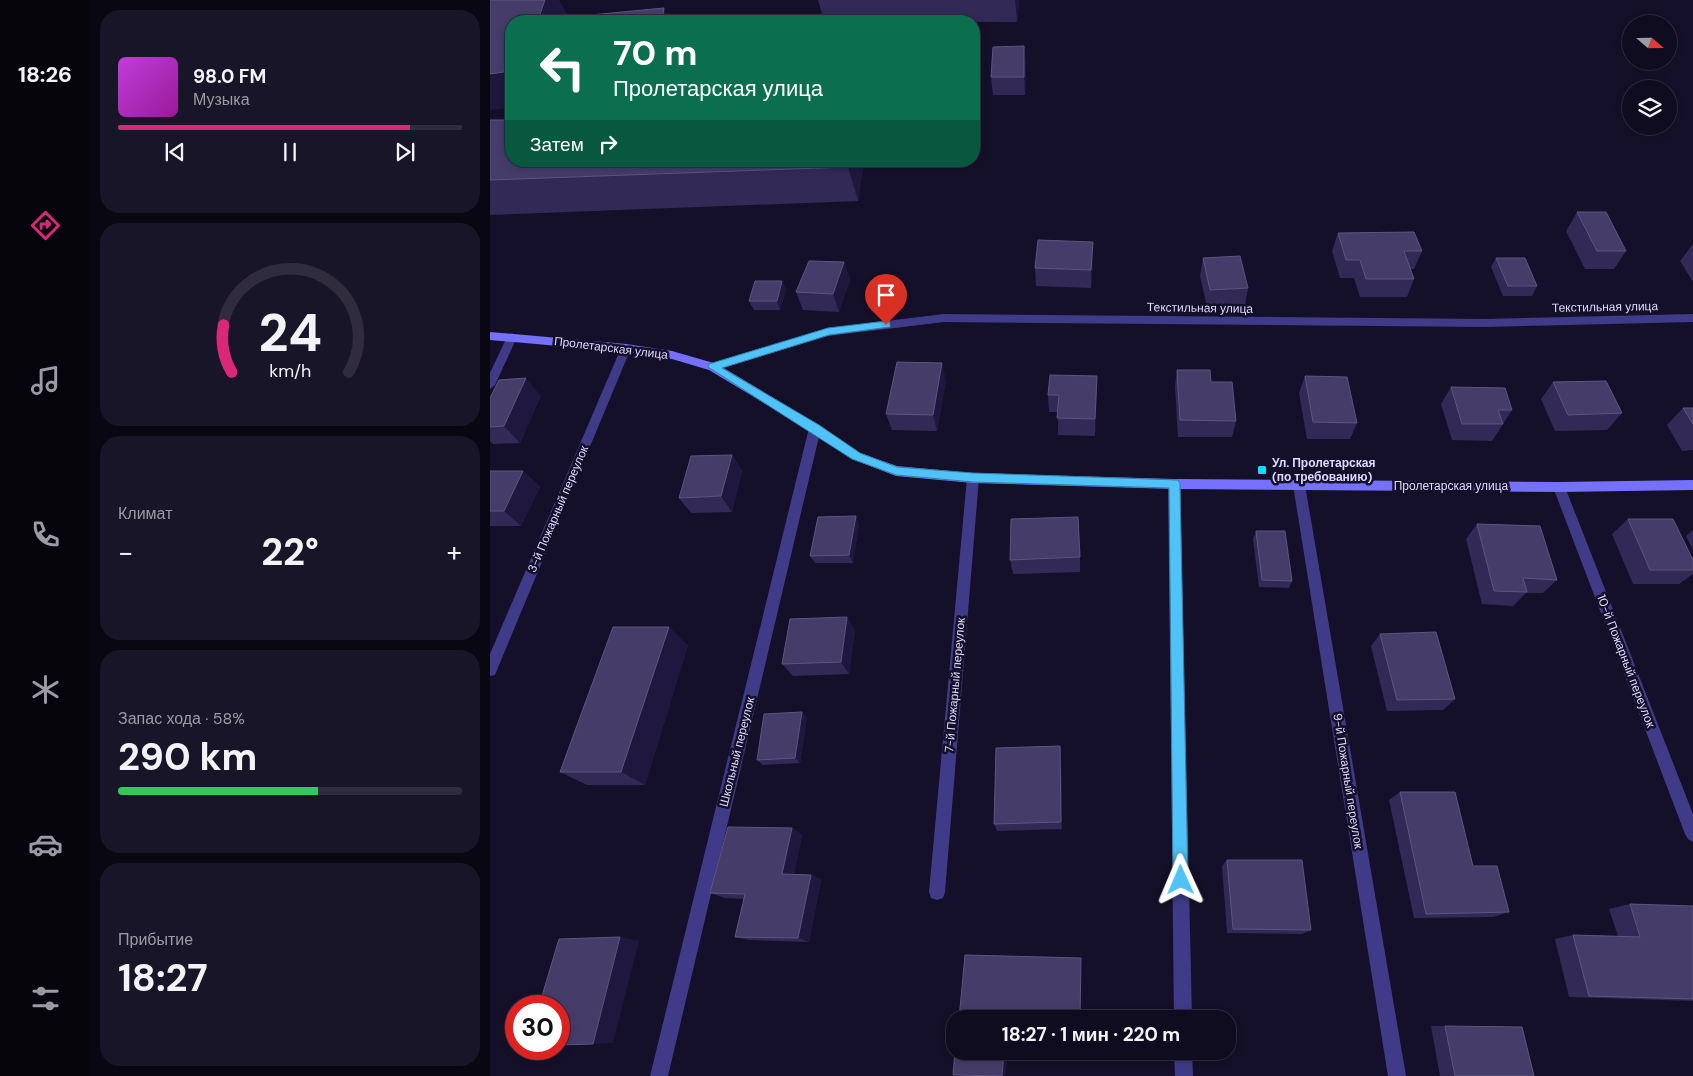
<!DOCTYPE html>
<html lang="ru">
<head>
<meta charset="utf-8">
<style>
  :root { --surface:#100c1f; --page:#191528; --text:#f1f3f6; --muted:#9c9ba4; --line:#302c3d; --accent:#db2777 }
  body { margin:0; font-family:"DM Sans",sans-serif; background:var(--page); color:var(--text); height:100vh; display:flex; flex-direction:column; font-size:19px; white-space:nowrap }
  * { box-sizing:border-box; margin:0 }
  p { font-size:16px; color:var(--muted) }
  .icon { flex:none; width:28px; height:28px; fill:none; stroke:currentColor; stroke-width:2; stroke-linecap:round; stroke-linejoin:round }
  .map { position:relative; flex:1; overflow:hidden }
  .drawer { display:flex; flex-direction:column; gap:10px; padding:10px; background:#090711; width:400px }
  .drawer>* { flex:none }
  .top-card { position:absolute; left:15px; top:15px; width:475px; height:152px; border-radius:20px; box-shadow:0 2px 8px #0003,0 0 0 1px var(--line); background:#0b6e4f; color:#fff; overflow:hidden }
  .needle { width:32px; rotate:110deg }
  .fabs { position:absolute; left:1132px; top:15px; display:grid; gap:10px }
  .fabs a { display:grid; place-items:center; width:55px; height:55px; border-radius:50%; background:var(--surface); box-shadow:0 2px 8px #0003,0 0 0 1px var(--line); font-size:25px }
  .speed { position:absolute; left:15px; top:995px; display:flex; gap:10px; font-size:25px; font-weight:700; text-align:center }
  .speed>* { display:grid; place-content:center; width:65px; height:65px; border-radius:50%; background:var(--surface); box-shadow:0 2px 8px #0003,0 0 0 1px var(--line); line-height:1 }
  .speed .limit { border:8px solid #d22; background:#fff; color:#111 }
  .pin { position:absolute; display:grid; place-items:center; width:42px; height:42px; color:#fff; margin:-51px -21px; border-radius:50% 50% 50% 0; rotate:-45deg; box-shadow:0 0 5px #0007 }
  .pin .icon { rotate:45deg }
  .me { position:absolute; width:55px; margin:-28px; rotate:359deg; stroke-linejoin:round; filter:drop-shadow(0 0 4px #0008) }
  .turn { display:flex; align-items:center; gap:18px; height:105px; padding:0 25px; font-size:22px }
  .turn .icon { width:65px; height:65px; stroke-width:2.5 }
  .turn b { display:block; font-size:35px; line-height:42px }
  .then { display:flex; align-items:center; height:48px; padding:0 25px; background:#0003; gap:10px; font-size:19px }
  .big { font-size:38px; font-weight:700; line-height:1.1 }
  .drawer .widget { flex:1; display:flex; flex-direction:column; justify-content:center; gap:8px; min-width:0; padding:0 18px; border-radius:20px; background:var(--page) }
  .drawer .dial { align-items:center; gap:0 }
  .dial svg { height:130px; overflow:visible; fill:none; stroke:var(--line); stroke-width:7; stroke-linecap:round; text-anchor:middle }
  .dial text { fill:var(--text); stroke:none }
  .song { display:flex; align-items:center; gap:15px }
  .cover { width:60px; height:60px; border-radius:8px; background:linear-gradient(135deg,hsl(290 70% 55%),hsl(300 70% 35%)) }
  .played { height:5px; border-radius:2px; background:linear-gradient(90deg,var(--accent) 85%,var(--line) 85%) }
  .keys { display:flex; justify-content:space-around; direction:ltr }
  .heat { display:flex; justify-content:space-between; align-items:center; font-size:28px; direction:ltr }
  .charge { height:8px; border-radius:4px; background:linear-gradient(90deg,#34c759 58%,var(--line) 0) }
  .trip { position:absolute; left:456px; top:1010px; width:290px; height:50px; border-radius:20px; background:var(--surface); box-shadow:0 2px 8px #0003,0 0 0 1px var(--line); font-weight:700; line-height:50px; text-align:center }
  main { display:flex; flex:1; min-height:0 }
  .tabs { display:flex; flex-direction:column; width:90px; justify-content:space-around; align-items:center; background:#06050c; color:var(--muted) }
  .tabs .icon { width:35px; height:35px }
  .tabs .on { color:var(--accent) }
  .tabs b { font-size:22px; color:var(--text) }
  .map>svg:first-child { display:block }
  .lines { fill:none; stroke-linecap:round; stroke-linejoin:round }
  .street { fill:#403b88; fill-rule:evenodd }
  .secondary { fill:#7570ff; fill-rule:evenodd }
  .wall { fill:#332957 }
  .shaded-wall { fill:#1f173d }
  .building { fill:#453c69; stroke:#5d5580 }
  .route { fill:#4fc3f7; stroke:#337fa1 }
  .poi-dot { fill:#05e2ff; stroke:#151029; stroke-width:2 }
  .labels { text-anchor:middle; stroke-width:5; stroke-linejoin:round; paint-order:stroke }
  .street-label { font-size:12px; fill:#ded9ff; stroke:#151029 }
  .poi-label { font-size:12px; font-weight:bold; fill:#ded9ff; stroke:#151029; text-anchor:start }
</style>
</head>
<body>
<main>
<nav class="tabs">
<b>18:26</b>
<svg class="icon on" aria-label="directions" viewBox="0 0 24 24"><path d="M12 3l9 9-9 9-9-9zM9 14v-3h6M13 9l2 2-2 2"/></svg>
<svg class="icon" aria-label="music" viewBox="0 0 24 24"><path d="M9 18V5l10-2v13"/><circle cx="6" cy="18" r="3"/><circle cx="16" cy="16" r="3"/></svg>
<svg class="icon" aria-label="phone" viewBox="0 0 24 24"><path d="M5 4h4l2 5-3 2q2 4 5 5l2-3 5 2v4C11 20 4 13 5 4z"/></svg>
<svg class="icon" aria-label="climate" viewBox="0 0 24 24"><path d="M12 3v18M4 7l16 10M4 17L20 7"/></svg>
<svg class="icon" aria-label="car" viewBox="0 0 24 24"><path d="M5 17H2v-5l4-1 3-4h7l3 4 3 1v5h-3M9 17h6M6 11h13"/><circle cx="7" cy="17" r="2"/><circle cx="17" cy="17" r="2"/></svg>
<svg class="icon" aria-label="filters" viewBox="0 0 24 24"><path d="M4 7h16M4 17h16"/><circle cx="9" cy="7" r="2"/><circle cx="15" cy="17" r="2"/></svg>
</nav>
<section class="drawer">
<div class="widget">
<div class="song"><i class="cover"></i><div><b>98.0 FM</b><p>Музыка</p></div></div>
<div class="played"></div>
<div class="keys"><svg class="icon" aria-label="previous" viewBox="0 0 24 24"><path d="M18 5L8 12l10 7zM5 5v14"/></svg><svg class="icon" aria-label="pause" viewBox="0 0 24 24"><path d="M8 5v14M16 5v14"/></svg><svg class="icon" aria-label="next" viewBox="0 0 24 24"><path d="M6 5l10 7-10 7zM19 5v14"/></svg></div>
</div>
<div class="widget dial"><svg viewBox="0 0 100 80">
<path d="M14 69A42 42 0 1 1 86 69"/>
<path d="M14 69A42 42 0 0 1 9 40" stroke="#db2777"/>
<text x="50" y="56" font-size="32" font-weight="700">24</text>
<text x="50" y="72" font-size="11">km/h</text>
</svg></div>
<div class="widget"><p>Климат</p>
<div class="heat"><a>−</a><b class="big">22°</b><a>+</a></div>
</div>
<div class="widget"><p>Запас хода · 58%</p><b class="big">290 km</b><div class="charge"></div></div>
<div class="widget"><p>Прибытие</p><b class="big">18:27</b></div>
</section>
<div class="map">
<svg width="1203" height="1076" viewBox="0 0 1203 1076">
  <rect width="100%" height="100%" fill="#151029"/>
  <g class="lines">
    <path class="street" d="M454 314 994 319 1203 314V322L994 327 454 322 338 336 223 371 218 367 219 364 338 328Z
      M22 333 27 337 5 385 0 389V373L17 337Z
      M136 344 141 348 7 670 5 675 0 676V654L131 348Z
      M325 424 331 428 178 1076H160L319 428Z
      M483 473 487 475 489 478 455 892 453 898 447 900 441 898 439 892 477 478 479 475Z
      M684 479 688 481 690 484 702 1019H684L678 484 680 481Z
      M809 480 813 482 815 485 916 1076H898L803 485 805 482Z
      M1069 482 1073 484 1075 487 1203 814V842L1198 839 1195 834 1063 487 1065 484Z
      M684 1051H702L703 1076H685Z"/>
    <path class="secondary" d="M0 332 136 344 182 351 227 364 329 425 370 453 407 466 483 473 684 479 1069 482 1203 480V490L1069 492 684 489 483 483 406 476 362 459 321 431 219 370 182 359 136 352 0 340Z"/>
  </g>
  <path class="wall" d="M328 0H529L527 22 334 21Z
    M534 46 536 65 535 95H503L501 77Z
    M0 120 374 161 368 201 0 215Z
    M1087 212 1136 251 1124 269H1095L1076 231Z
    M848 233 932 251 924 269H920L924 279 917 297H870L864 278H850L842 251Z
    M1203 244V282L1190 261Z
    M713 258 758 288 755 306 717 307 710 276Z
    M1006 258 1047 286 1042 296H1013L1001 267Z
    M603 260 601 288 546 286 545 268Z
    M354 262 360 280 349 312 313 310 306 292Z
    M292 281 296 290 290 310H264L259 301Z
    M687 370 721 382 746 421 742 437H688L685 387Z
    M607 376 605 436 568 435V412H559L558 395Z
    M815 376 867 423 860 439H817L809 393Z
    M456 380 447 431 402 430 396 414Z
    M1063 382 1132 413 1117 430 1065 431 1051 399Z
    M961 387 1022 410 1002 441 962 440 951 404Z
    M51 396 30 443 3 444 0 441V398Z
    M1193 408H1203V450L1192 451 1177 425Z
    M242 455 252 471 242 512 201 513 189 498Z
    M0 471H33L50 487 31 526H0Z
    M1138 519 1203 560V574L1189 584H1143L1122 534Z
    M369 524 363 563H325L320 556Z
    M987 524 1067 580 1053 593H1036L1023 606 992 604 976 539Z
    M1203 530V550L1196 536Z
    M766 531 802 581 799 588 769 587 763 539Z
    M590 557V572L523 574 520 560Z
    M365 630 359 674 303 676 292 664Z
    M890 634 965 699 953 710 897 711 881 646Z
    M198 645 155 785H97L70 772Z
    M317 717 310 763 273 765 267 760Z
    M570 746 571 756 572 829 507 831 504 824Z
    M910 792 983 866 1019 912 1003 917 924 918 899 800Z
    M302 828 312 835 304 874 321 875 331 880 319 942 259 940 245 937 254 899 235 898 220 893Z
    M737 860 821 930 812 934 737 933 732 866Z
    M1140 904 1203 906V1001L1079 997 1065 939 1083 935 1128 936 1119 909Z
    M941 1026 1032 1027 1044 1076H950Z"/>
  <path class="shaded-wall" d="M55 0H69L78 16 76 21 48 20Z
    M525 0H529L527 22Z
    M174 8 180 21H172Z
    M534 46 536 65 535 95 534 77Z
    M21 71V108L0 110V74Z
    M359 161H374L368 201 358 167Z
    M603 242V260L601 288V270Z
    M354 262 360 280 349 312 343 294Z
    M292 281 296 290 290 310 287 301Z
    M452 363 456 380 447 431 443 415Z
    M607 376V393L605 436V419Z
    M36 378 51 396 30 443 14 426Z
    M242 455 252 471 242 512 231 496Z
    M33 471 50 487 31 526 14 511Z
    M366 516 369 524 363 563 359 555Z
    M357 617 365 630 359 674 351 662Z
    M179 627 198 645 155 785 131 772Z
    M312 712 317 717 310 763 305 758Z
    M570 746 571 756 572 829 571 822Z
    M302 828 312 835 303 880 292 874Z
    M321 875 331 880 319 942 308 938Z
    M130 937 149 941 123 1043 103 1044Z
    M514 1051H518L516 1075 512 1076Z"/>
  <path class="building" d="M0 0H55L48 20 174 8 172 21H21V71L0 74Z
    M534 46V77H501L503 47Z
    M0 120H21V161H359L358 167 0 180Z
    M1087 212H1116L1136 251H1107Z
    M924 232 932 251H914L924 279H876L870 260H856L848 233Z
    M548 240 603 242 601 270 545 268Z
    M750 256 758 288 720 290 713 258Z
    M1006 258H1035L1047 286H1018Z
    M319 261 354 262 343 294 306 292Z
    M265 281H292L287 301H259Z
    M407 362 452 363 443 415 396 414Z
    M687 370H720L721 382H742L746 421 690 420Z
    M560 375 607 376 605 419 567 418 569 395H558Z
    M815 376 857 377 867 423 823 422Z
    M36 378 14 426 0 427V398L9 380Z
    M1116 381 1132 413 1078 415 1063 382Z
    M961 387 1015 388 1022 410H1008L1013 424H972Z
    M1193 408H1203V424Z
    M242 455 231 496 189 498 201 456Z
    M0 471H33L14 511H0Z
    M366 516 359 555 320 556 328 517Z
    M588 517 590 557 520 560 521 519Z
    M1138 519H1183L1203 560V570H1160Z
    M987 524 1050 526 1067 580 1033 578 1037 592 1004 591Z
    M766 531H795L802 581 772 580Z
    M357 617 351 662 292 664 300 619Z
    M123 627H179L131 772H70Z
    M946 632 965 699 907 700 890 634Z
    M312 712 305 758 267 760 274 714Z
    M570 746 571 822 504 824 506 748Z
    M910 792H965L983 866H1007L1019 912 936 914Z
    M238 827 302 828 292 874 321 875 308 938 245 937 255 894 220 893Z
    M737 860H812L821 930 743 929Z
    M1140 904 1203 906V999L1099 996 1083 935 1150 937Z
    M130 937 103 1044 69 1045V1006H49L69 939Z
    M475 955 591 958 590 1019H469Z
    M955 1026 1032 1027 1044 1076H965Z
    M465 1051H514L512 1076 463 1075Z"/>
  <path class="route" d="M396 321 400 322V327L339 335 232 368 329 425 370 453 407 467 483 473 688 480 690 484 698 880 696 885 691 887 686 885 683 880 679 488 483 482 406 475 362 459 218 367 219 364 338 328Z"/>
  <rect class="poi-dot" x="767" y="465" width="10" height="10" rx="2.5"/>
  <g class="labels">
    <g class="street-label">
      <text transform="translate(1115 307) rotate(-1)" y="4">Текстильная улица</text>
      <text transform="translate(710 308) rotate(1)" y="4">Текстильная улица</text>
      <text transform="translate(121 348) rotate(7)" y="4">Пролетарская улица</text>
      <text x="961" y="490">Пролетарская улица</text>
      <text transform="translate(68 509) rotate(-67)" y="4">3-й Пожарный переулок</text>
      <text transform="translate(1136 661) rotate(69)" y="4">10-й Пожарный переулок</text>
      <text transform="translate(465 685) rotate(-85)" y="4">7-й Пожарный переулок</text>
      <text transform="translate(247 752) rotate(-76)" y="4">Школьный переулок</text>
      <text transform="translate(858 781) rotate(81)" y="4">9-й Пожарный переулок</text>
    </g>
    <g class="poi-label">
      <text x="782" y="467">Ул. Пролетарская<tspan x="782" dy="14">(по требованию)</tspan></text>
    </g>
  </g>
</svg>
<div class="fabs">
<a><svg class="needle" viewBox="-14 -14 28 28"><path d="M0-13l5 13h-10z" fill="#e53935"/><path d="M0 13l5-13h-10z" fill="#9c9ba4"/></svg></a>
<a><svg class="icon" aria-label="layers" viewBox="0 0 24 24"><path d="M12 4l9 5-9 5-9-5zM3 14l9 5 9-5"/></svg></a>
</div>
<div class="speed"><div class="limit">30</div></div>
<div class="pin" style="left:396px;top:325px;background:#d93025"><svg class="icon" aria-label="arrive" viewBox="0 0 24 24"><path d="M6 21V4h12l-3 4 3 4H6"/></svg></div>
<svg class="me" style="left:691px;top:880px" viewBox="-20 -20 40 40"><path d="M0-17L14 15 0 8-14 15z" fill="#4fc3f7" stroke="#fff" stroke-width="4"/></svg>
<div class="trip">18:27 · 1 мин · 220 m</div>
<div class="top-card">
<div class="turn"><svg class="icon" aria-label="left" viewBox="0 0 24 24"><path d="M17 20v-9H6M10 6l-5 5 5 5"/></svg><div><b>70 m</b>Пролетарская улица</div></div>
<div class="then">Затем<svg class="icon" aria-label="right" viewBox="0 0 24 24"><path d="M7 20v-9h11M14 6l5 5-5 5"/></svg></div>
</div>
</div>
</main>
</body>
</html>
